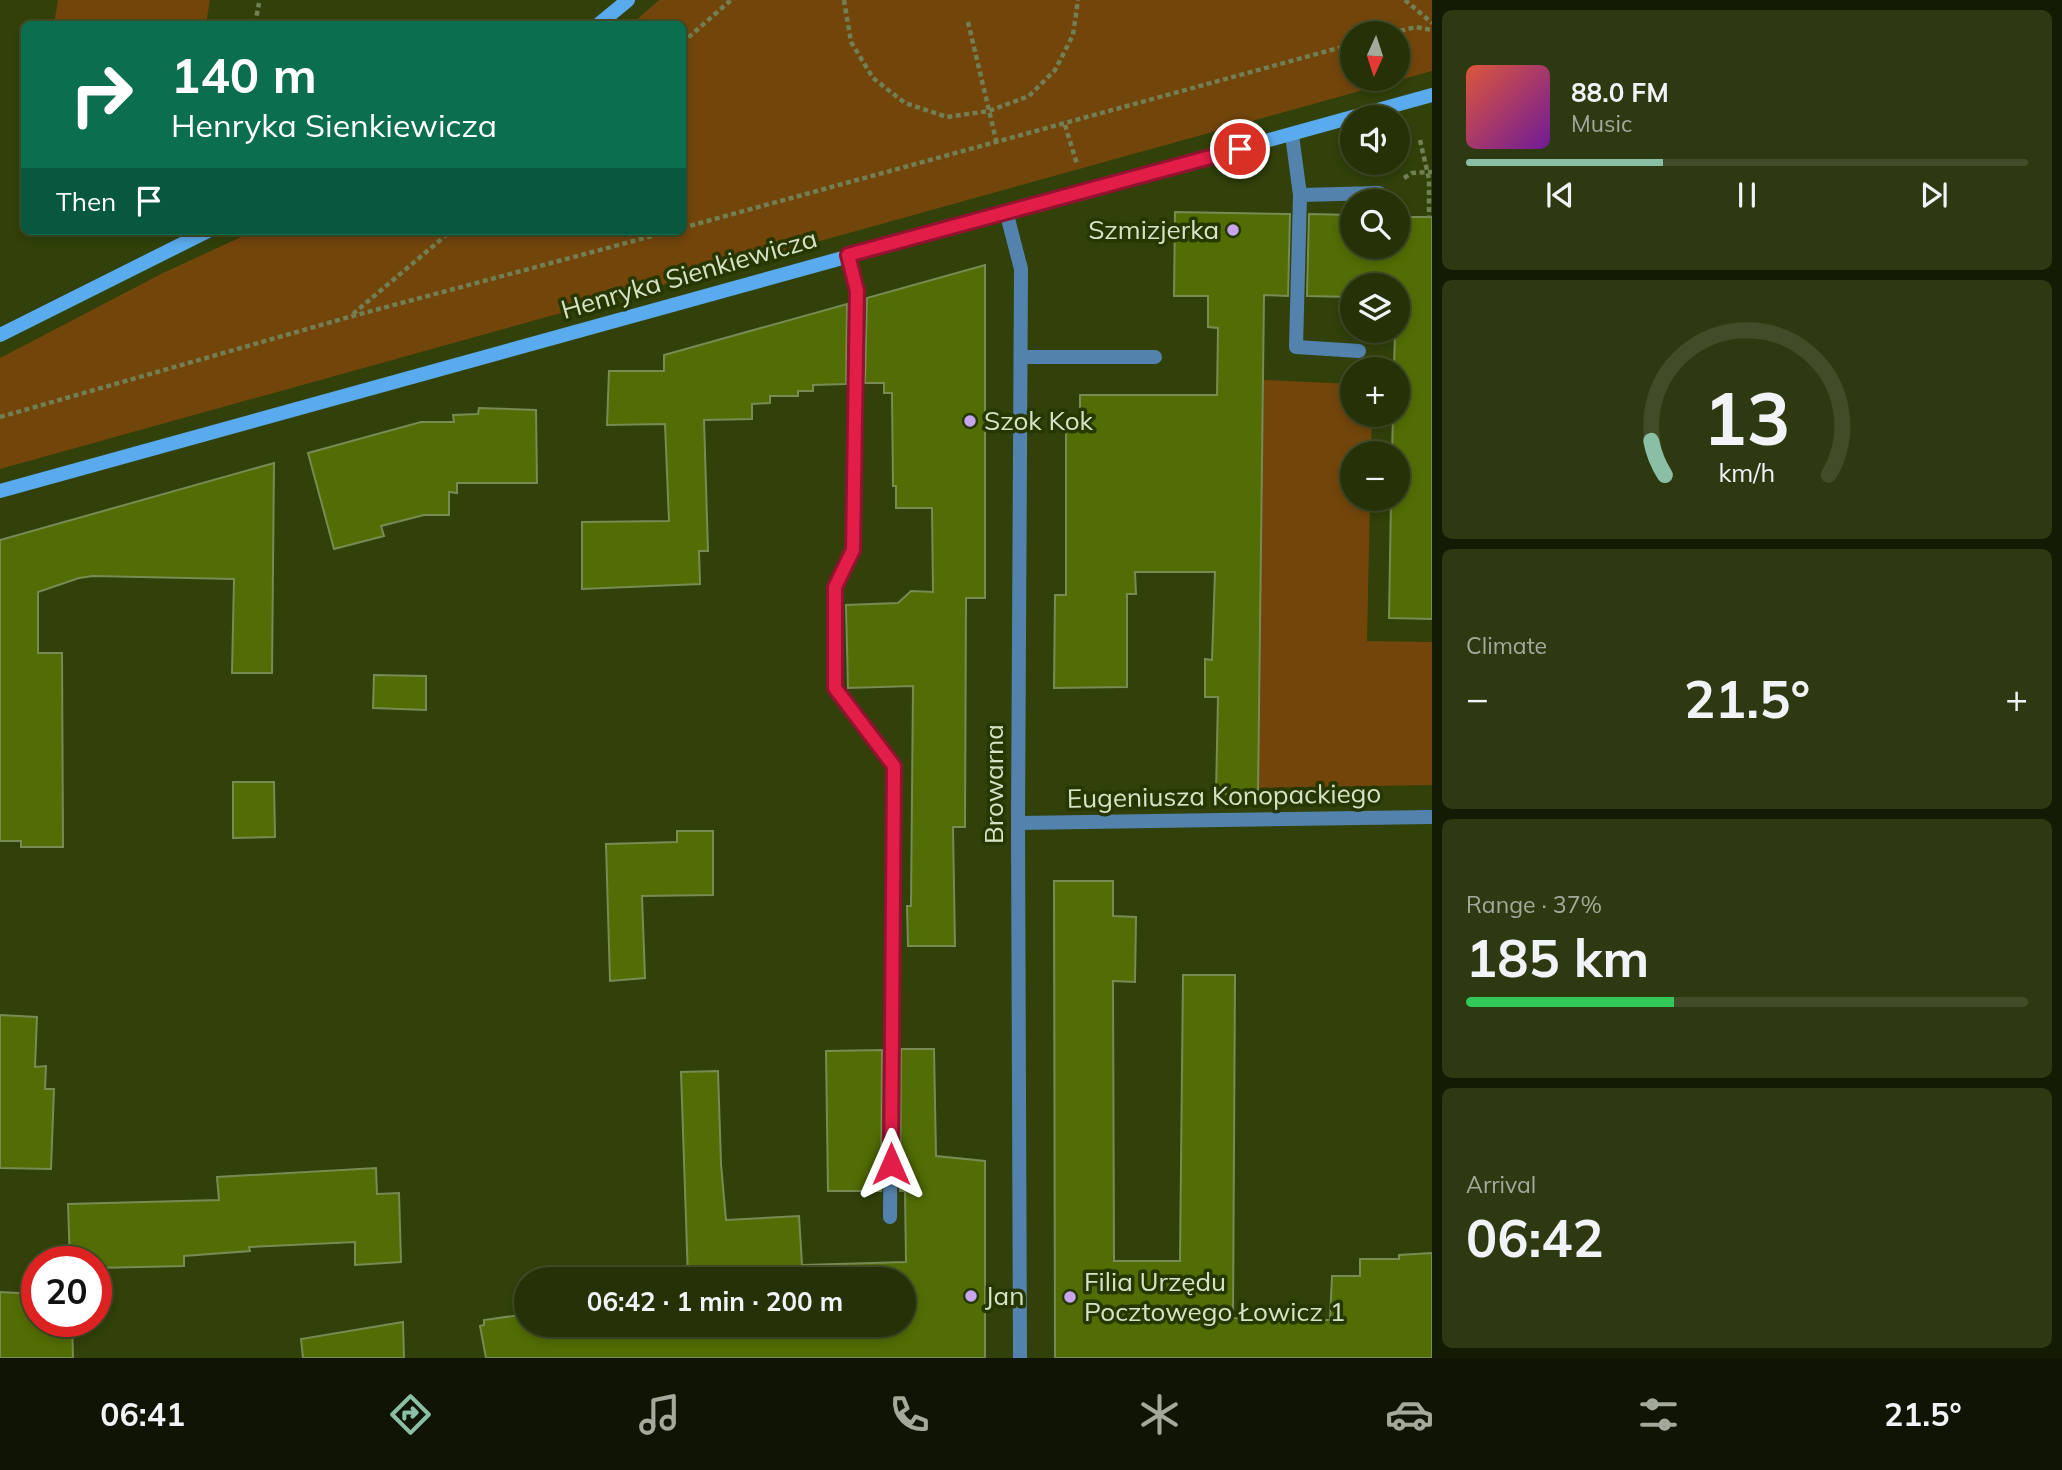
<!DOCTYPE html>
<html lang="en">
<head>
<meta charset="utf-8">
<style>
  :root { --surface:#253107; --page:#2d3911; --text:#f1f3f6; --muted:#a3a99b; --line:#424c28; --accent:#8abfa5 }
  body { margin:0; font-family:Mulish,sans-serif; background:var(--page); color:var(--text); height:100vh; display:flex; flex-direction:column; font-size:26px; white-space:nowrap }
  * { box-sizing:border-box; margin:0 }
  p { font-size:23px; color:var(--muted) }
  .icon { flex:none; width:38px; height:38px; fill:none; stroke:currentColor; stroke-width:2; stroke-linecap:round; stroke-linejoin:round }
  .map { position:relative; flex:1; overflow:hidden }
  .side { display:flex; flex-direction:column; gap:10px; padding:10px; background:#141b04; width:630px }
  .side>* { flex:none }
  .guide { position:absolute; left:21px; top:21px; width:665px; height:214px; border-radius:10px; box-shadow:0 4px 10px #0003,0 0 0 2px var(--line); background:#0b6e4f; color:#fff; overflow:hidden }
  .needle { width:46px; rotate:183deg }
  .buttons { position:absolute; left:1340px; top:21px; display:grid; gap:14px }
  .buttons a { display:grid; place-items:center; width:70px; height:70px; border-radius:50%; background:var(--surface); box-shadow:0 4px 10px #0003,0 0 0 2px var(--line); font-size:35px }
  .speed { position:absolute; left:21px; top:1246px; display:flex; gap:14px; font-size:35px; font-weight:700; text-align:center }
  .speed>* { display:grid; place-content:center; width:91px; height:91px; border-radius:50%; background:var(--surface); box-shadow:0 4px 10px #0003,0 0 0 2px var(--line); line-height:1 }
  .speed .limit { border:10px solid #d22; background:#fff; color:#111 }
  .pin { position:absolute; display:grid; place-items:center; width:60px; height:60px; color:#fff; margin:-30px; border:4px solid #fff; border-radius:50%; box-shadow:0 2px 7px #0007 }
  .me { position:absolute; width:77px; margin:-38px; rotate:0deg; stroke-linejoin:round; filter:drop-shadow(0 0 5px #0008) }
  .turn { display:flex; align-items:center; gap:24px; height:147px; padding:0 35px; font-size:32px }
  .turn .icon { width:91px; height:91px; stroke-width:2.5 }
  .turn b { display:block; font-size:49px; line-height:60px }
  .then { display:flex; align-items:center; height:66px; padding:0 35px; background:#0003; gap:14px; font-size:26px }
  .big { font-size:52px; font-weight:700; line-height:1.1 }
  .side .tile { flex:1; display:flex; flex-direction:column; justify-content:center; gap:10px; min-width:0; padding:0 24px; border-radius:10px; background:var(--page) }
  .side .dial { align-items:center; gap:0 }
  .dial svg { height:182px; overflow:visible; fill:none; stroke:var(--line); stroke-width:7; stroke-linecap:round; text-anchor:middle }
  .dial text { fill:var(--text); stroke:none }
  .song { display:flex; align-items:center; gap:21px }
  .cover { width:84px; height:84px; border-radius:10px; background:linear-gradient(135deg,hsl(10 70% 55%),hsl(280 70% 35%)) }
  .played { height:7px; border-radius:4px; background:linear-gradient(90deg,var(--accent) 35%,var(--line) 35%) }
  .keys { display:flex; justify-content:space-around; direction:ltr }
  .heat { display:flex; justify-content:space-between; align-items:center; font-size:38px; direction:ltr }
  .charge { height:10px; border-radius:5px; background:linear-gradient(90deg,#34c759 37%,var(--line) 0) }
  .trip { position:absolute; left:514px; top:1267px; width:402px; height:70px; border-radius:35px; background:var(--surface); box-shadow:0 4px 10px #0003,0 0 0 2px var(--line); font-weight:700; line-height:70px; text-align:center }
  .tab-bar { display:flex; height:112px; justify-content:space-around; align-items:center; background:#0f1403; color:var(--muted) }
  .tab-bar .icon { width:49px; height:49px }
  .tab-bar .on { color:var(--accent) }
  .tab-bar b { font-size:32px; color:var(--text) }
  main { display:flex; flex:1; min-height:0 }
  .map>svg:first-child { display:block }
  .green { fill:#72450b; fill-rule:evenodd }
  .building { fill:#526d04; stroke:#778b54; stroke-width:2 }
  .lines { fill:none; stroke-linecap:round; stroke-linejoin:round }
  .path { stroke:#717f52; stroke-width:4.5; stroke-dasharray:5 3.5; stroke-linecap:butt }
  .lane { stroke:#5383ac; stroke-width:14 }
  .street { stroke:#5383ac; stroke-width:14 }
  .secondary { stroke:#5aabed; stroke-width:14 }
  .route-casing { stroke:#92132f; stroke-width:18 }
  .route { stroke:#e11d48; stroke-width:12 }
  .poi-dot { fill:#c7a6ef; stroke:#273700; stroke-width:2.5 }
  .labels { text-anchor:middle; stroke-width:7; stroke-linejoin:round; paint-order:stroke }
  .poi-label { font-size:26px; fill:#d7e3c6; stroke:#273700; text-anchor:start }
  .street-label { font-size:26px; fill:#d7e3c6; stroke:#273700 }
</style>
</head>
<body>
<main>
<div class="map">
<svg width="1432" height="1358" viewBox="0 0 1432 1358">
  <rect width="100%" height="100%" fill="#314109"/>
  <path class="green" d="M58 0H210L206 24H54Z
    M659 0H1432V71L0 469V358L163 273 254 231H682V24H632ZM1353 33H1398V79H1353Z
    M1264 380 1353 384V415H1372L1371 453H1353V499H1370L1367 641 1432 642V785L1256 788Z"/>
  <path class="building" d="M1175 212 1290 214 1288 296 1264 295 1258 794H1216L1218 697H1205V659L1212 660 1215 572H1135L1136 594H1127V687L1054 688 1055 595H1066V433L1080 419V395H1217L1218 328 1208 327V296H1174Z
    M1309 214 1353 215V247H1398V217H1432V619L1389 618 1391 499H1398V453H1392L1393 415H1398V369H1394L1395 331H1398V285H1353V297L1307 296Z
    M985 265V598H966L965 827H953L955 946H908L907 906H911L913 686 848 688 846 605 898 603 911 591 933 592 932 508H896V486H893L892 393H884V383H865L867 298Z
    M847 304 846 384 813 385V391H798V396H770V403L752 404V419L704 420 708 551H699L700 584 582 589V522L669 521 665 424 607 425 609 371H664V355Z
    M479 408 536 410 537 483H457V493L449 492V515H424L381 526 384 536 334 549 308 453 421 422H454L453 415 478 414Z
    M274 463 272 673H232L234 579 93 576 79 578 38 592V653H62L63 847H21V841H0V540Z
    M374 675 426 676V710L373 708Z
    M233 782H274L275 837 233 838Z
    M677 831H713V895L642 896 645 978 610 981 606 844 677 842Z
    M1054 881H1113V916L1136 917 1135 982 1113 981 1114 1261H1180L1183 975H1235L1233 1318 1330 1320 1332 1276H1360V1259H1399V1255L1432 1253V1358H1055Z
    M0 1015 37 1017 35 1067 46 1066 45 1089H54L51 1169 0 1168Z
    M901 1049H934L936 1156 985 1161V1358H486L480 1326 484 1325V1320L527 1314V1325H905V1279H688L681 1072 718 1071 721 1164 726 1220 799 1216 802 1265 906 1262 905 1191H900Z
    M882 1050 881 1191H828L826 1051Z
    M376 1168 377 1194 399 1193 401 1262 355 1265V1242L249 1247 250 1251 184 1256V1266L96 1268V1262H70L68 1204 219 1200 217 1177Z
    M0 1292 37 1294V1321H72L73 1358H0Z
    M403 1322 404 1358H303L301 1339Z"/>
  <g class="lines">
    <path class="path" d="M844 0 851 42 873 78 905 103 947 117 989 111 1029 96 1055 70 1073 35 1078 0
      M1405 0 1432 23
      M968 22 997 144
      M255 24 259 3
      M1392 33 1416 27 1432 30
      M682 43 731 0
      M1065 125 1077 164
      M1420 140 1429 179V217
      M1404 178 1412 173 1432 172
      M682 228 1353 44
      M353 314 451 231
      M0 417 349 317 671 231"/>
    <path class="lane" d="M1292 135 1300 195 1296 347 1359 351
      M1300 195 1379 193
      M848 255 857 291 853 550 835 587V688L894 766 890 1217
      M1021 357H1155"/>
    <path class="street" d="M1006 211 1021 269 1018 823 1020 1358
      M1018 823 1432 817"/>
    <path class="secondary" d="M599 24 628 0
      M0 335 208 231
      M0 491 1432 95"/>
  </g>
  <g class="lines">
    <defs>
      <path id="route" d="M891 1164 894 766 835 688V587L853 550 857 291 848 255 1240 149"/>
    </defs>
    <use href="#route" class="route-casing"/>
    <use href="#route" class="route"/>
  </g>
  <g class="poi-dot">
    <circle cx="1233" cy="230" r="7"/>
    <circle cx="970" cy="421" r="7"/>
    <circle cx="971" cy="1296" r="7"/>
    <circle cx="1070" cy="1297" r="7"/>
  </g>
  <g class="labels">
    <g class="poi-label">
      <text x="1219" y="239" text-anchor="end">Szmizjerka</text>
      <text x="984" y="430">Szok Kok</text>
      <text x="1084" y="1291">Filia Urzędu<tspan x="1084" dy="30">Pocztowego Łowicz 1</tspan></text>
      <text x="985" y="1305">Jan</text>
    </g>
    <g class="street-label">
      <text transform="translate(689 274) rotate(-16)" y="9">Henryka Sienkiewicza</text>
      <text transform="translate(994 784) rotate(-90)" y="9">Browarna</text>
      <text transform="translate(1224 796) rotate(-1)" y="9">Eugeniusza Konopackiego</text>
    </g>
  </g>
</svg>
<div class="buttons">
<a><svg class="needle" viewBox="-14 -14 28 28"><path d="M0-13l5 13h-10z" fill="#e53935"/><path d="M0 13l5-13h-10z" fill="#a3a99b"/></svg></a>
<a><svg class="icon" aria-label="sound" viewBox="0 0 24 24"><path d="M4 9h4l5-4v14l-5-4H4zM17 9q2 3 0 6"/></svg></a>
<a><svg class="icon" aria-label="search" viewBox="0 0 24 24"><circle cx="10" cy="10" r="6"/><path d="M15 15l6 6"/></svg></a>
<a><svg class="icon" aria-label="layers" viewBox="0 0 24 24"><path d="M12 4l9 5-9 5-9-5zM3 14l9 5 9-5"/></svg></a>
<a>+</a>
<a>−</a>
</div>
<div class="speed"><div class="limit">20</div></div>
<div class="pin" style="left:1240px;top:149px;background:#d93025"><svg class="icon" aria-label="arrive" viewBox="0 0 24 24"><path d="M6 21V4h12l-3 4 3 4H6"/></svg></div>
<svg class="me" style="left:891px;top:1164px" viewBox="-20 -20 40 40"><path d="M0-17L14 15 0 8-14 15z" fill="#e11d48" stroke="#fff" stroke-width="4"/></svg>
<div class="trip">06:42 · 1 min · 200 m</div>
<div class="guide">
<div class="turn"><svg class="icon" aria-label="right" viewBox="0 0 24 24"><path d="M7 20v-9h11M14 6l5 5-5 5"/></svg><div><b>140 m</b>Henryka Sienkiewicza</div></div>
<div class="then">Then<svg class="icon" aria-label="arrive" viewBox="0 0 24 24"><path d="M6 21V4h12l-3 4 3 4H6"/></svg></div>
</div>
</div>
<section class="side">
<div class="tile">
<div class="song"><i class="cover"></i><div><b>88.0 FM</b><p>Music</p></div></div>
<div class="played"></div>
<div class="keys"><svg class="icon" aria-label="previous" viewBox="0 0 24 24"><path d="M18 5L8 12l10 7zM5 5v14"/></svg><svg class="icon" aria-label="pause" viewBox="0 0 24 24"><path d="M8 5v14M16 5v14"/></svg><svg class="icon" aria-label="next" viewBox="0 0 24 24"><path d="M6 5l10 7-10 7zM19 5v14"/></svg></div>
</div>
<div class="tile dial"><svg viewBox="0 0 100 80">
<path d="M14 69A42 42 0 1 1 86 69"/>
<path d="M14 69A42 42 0 0 1 8 54" stroke="#8abfa5"/>
<text x="50" y="56" font-size="32" font-weight="700">13</text>
<text x="50" y="72" font-size="11">km/h</text>
</svg></div>
<div class="tile"><p>Climate</p>
<div class="heat"><a>−</a><b class="big">21.5°</b><a>+</a></div>
</div>
<div class="tile"><p>Range · 37%</p><b class="big">185 km</b><div class="charge"></div></div>
<div class="tile"><p>Arrival</p><b class="big">06:42</b></div>
</section>
</main>
<nav class="tab-bar">
<b>06:41</b>
<svg class="icon on" aria-label="directions" viewBox="0 0 24 24"><path d="M12 3l9 9-9 9-9-9zM9 14v-3h6M13 9l2 2-2 2"/></svg>
<svg class="icon" aria-label="music" viewBox="0 0 24 24"><path d="M9 18V5l10-2v13"/><circle cx="6" cy="18" r="3"/><circle cx="16" cy="16" r="3"/></svg>
<svg class="icon" aria-label="phone" viewBox="0 0 24 24"><path d="M5 4h4l2 5-3 2q2 4 5 5l2-3 5 2v4C11 20 4 13 5 4z"/></svg>
<svg class="icon" aria-label="climate" viewBox="0 0 24 24"><path d="M12 3v18M4 7l16 10M4 17L20 7"/></svg>
<svg class="icon" aria-label="car" viewBox="0 0 24 24"><path d="M5 17H2v-5l4-1 3-4h7l3 4 3 1v5h-3M9 17h6M6 11h13"/><circle cx="7" cy="17" r="2"/><circle cx="17" cy="17" r="2"/></svg>
<svg class="icon" aria-label="filters" viewBox="0 0 24 24"><path d="M4 7h16M4 17h16"/><circle cx="9" cy="7" r="2"/><circle cx="15" cy="17" r="2"/></svg>
<b>21.5°</b>
</nav>
</body>
</html>
